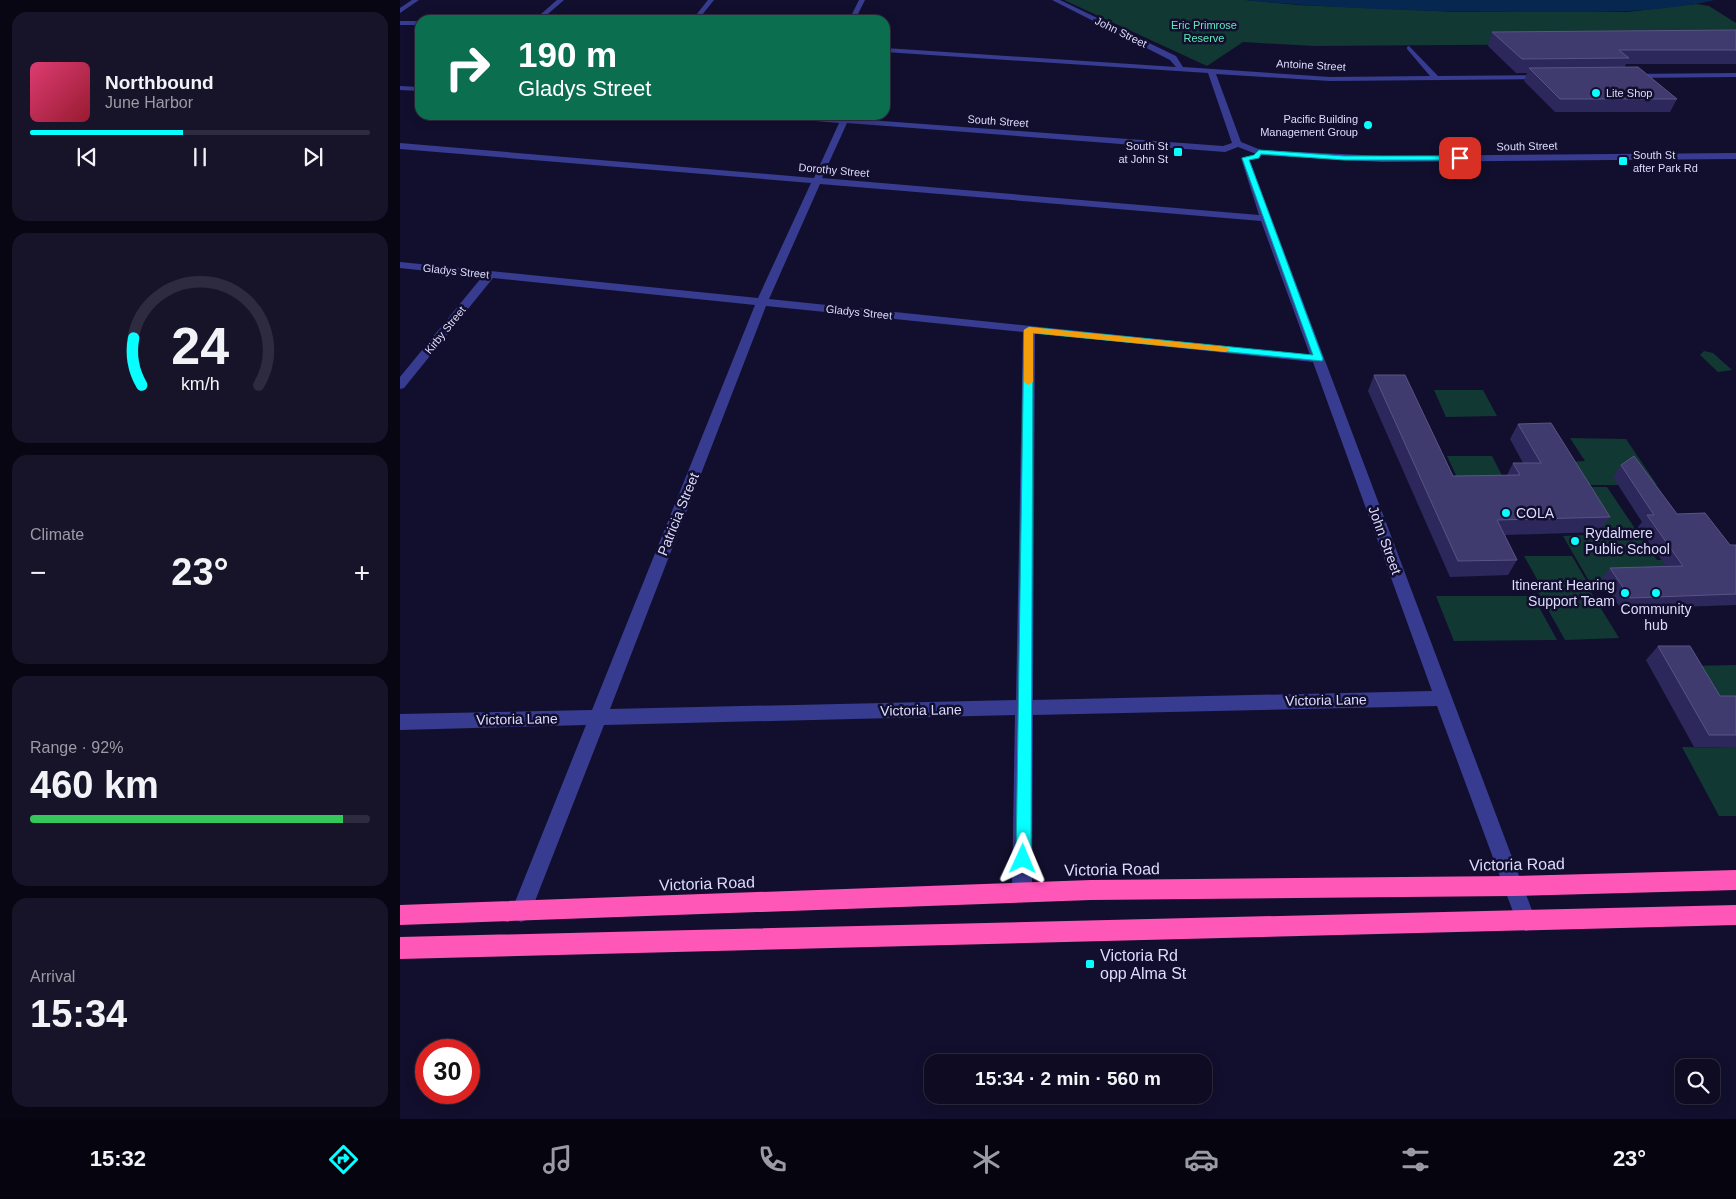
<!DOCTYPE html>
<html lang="en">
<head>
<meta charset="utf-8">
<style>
  :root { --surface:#0e0b22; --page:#17142a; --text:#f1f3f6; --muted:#9b9ba5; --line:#2e2b40; --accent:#08feff }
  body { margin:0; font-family:Helvetica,sans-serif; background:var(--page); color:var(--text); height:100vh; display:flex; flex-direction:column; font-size:19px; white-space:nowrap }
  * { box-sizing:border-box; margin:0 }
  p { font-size:16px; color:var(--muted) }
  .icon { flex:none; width:28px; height:28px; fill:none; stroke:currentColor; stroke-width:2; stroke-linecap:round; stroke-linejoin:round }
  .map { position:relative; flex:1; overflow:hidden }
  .side { display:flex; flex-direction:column; gap:12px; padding:12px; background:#080613; width:400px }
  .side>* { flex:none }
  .top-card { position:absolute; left:15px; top:15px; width:475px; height:105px; border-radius:15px; box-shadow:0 2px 12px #0003,0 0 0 1px var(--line); background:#0b6e4f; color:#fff; overflow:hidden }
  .controls { position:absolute; left:1275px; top:1059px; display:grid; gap:10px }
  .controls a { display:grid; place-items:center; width:45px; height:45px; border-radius:10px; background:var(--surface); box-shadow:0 2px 12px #0003,0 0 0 1px var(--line); font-size:25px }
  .speed { position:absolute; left:15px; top:1039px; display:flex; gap:10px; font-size:25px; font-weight:700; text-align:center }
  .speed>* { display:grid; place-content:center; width:65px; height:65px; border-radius:50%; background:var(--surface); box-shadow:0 2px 12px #0003,0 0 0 1px var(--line); line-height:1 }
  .speed .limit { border:8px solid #d22; background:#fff; color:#111 }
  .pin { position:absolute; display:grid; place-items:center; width:42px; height:42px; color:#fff; margin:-21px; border-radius:10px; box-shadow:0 2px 8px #0006 }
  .me { position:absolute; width:55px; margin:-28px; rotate:1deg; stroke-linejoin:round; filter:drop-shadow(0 0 4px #0008) }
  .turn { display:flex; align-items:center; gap:18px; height:105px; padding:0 20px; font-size:22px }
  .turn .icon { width:65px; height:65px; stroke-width:2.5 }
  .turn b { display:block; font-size:35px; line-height:42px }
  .big { font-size:38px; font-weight:700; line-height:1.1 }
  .side .tile { flex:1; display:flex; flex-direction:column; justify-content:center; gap:8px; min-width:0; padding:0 18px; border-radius:15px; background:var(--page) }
  .side .dial { align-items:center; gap:0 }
  .dial svg { height:130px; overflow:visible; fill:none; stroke:var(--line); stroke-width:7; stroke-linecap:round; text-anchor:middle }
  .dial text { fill:var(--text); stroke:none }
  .song { display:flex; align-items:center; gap:15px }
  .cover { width:60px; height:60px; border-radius:8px; background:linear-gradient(135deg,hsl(340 70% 55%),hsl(350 70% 35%)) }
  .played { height:5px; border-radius:2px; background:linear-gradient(90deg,var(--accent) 45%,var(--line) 45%) }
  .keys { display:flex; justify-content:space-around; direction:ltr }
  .heat { display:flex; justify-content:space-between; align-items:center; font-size:28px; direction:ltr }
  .charge { height:8px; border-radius:4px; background:linear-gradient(90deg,#34c759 92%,var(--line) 0) }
  .trip { position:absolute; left:524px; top:1054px; width:288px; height:50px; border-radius:15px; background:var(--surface); box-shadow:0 2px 12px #0003,0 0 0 1px var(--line); font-weight:700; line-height:50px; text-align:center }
  .dock { display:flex; height:80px; justify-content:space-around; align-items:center; background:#06040e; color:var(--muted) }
  .dock .icon { width:35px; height:35px }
  .dock .on { color:var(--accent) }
  .dock b { font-size:22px; color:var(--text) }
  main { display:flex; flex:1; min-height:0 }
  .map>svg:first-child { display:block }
  .green { fill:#123833 }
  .water { fill:#062850 }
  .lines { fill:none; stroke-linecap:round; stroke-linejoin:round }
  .minor { fill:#373c90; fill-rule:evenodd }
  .highway { fill:#ff57b8; fill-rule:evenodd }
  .wall { fill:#2c285c }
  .building { fill:#3f3b6e; stroke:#585484 }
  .route { fill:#08feff; stroke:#05a5a6 }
  .slow { fill:#f59e0b }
  .poi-dot { fill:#08feff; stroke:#120f2e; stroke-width:2 }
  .labels { text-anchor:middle; stroke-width:5; stroke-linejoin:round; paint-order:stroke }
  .far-park-label { font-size:11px; fill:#5deab9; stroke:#120f2e }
  .far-street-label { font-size:11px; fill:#dddcff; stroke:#120f2e }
  .far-poi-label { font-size:11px; fill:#dddcff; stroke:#120f2e; text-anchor:start }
  .poi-label { font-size:14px; fill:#dddcff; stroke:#120f2e; text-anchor:start }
  .street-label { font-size:14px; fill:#dddcff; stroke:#120f2e }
  .near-street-label { font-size:16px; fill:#dddcff; stroke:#120f2e }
  .near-poi-label { font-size:16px; fill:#dddcff; stroke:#120f2e; text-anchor:start }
</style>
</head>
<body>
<main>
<section class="side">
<div class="tile">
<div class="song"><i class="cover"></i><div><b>Northbound</b><p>June Harbor</p></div></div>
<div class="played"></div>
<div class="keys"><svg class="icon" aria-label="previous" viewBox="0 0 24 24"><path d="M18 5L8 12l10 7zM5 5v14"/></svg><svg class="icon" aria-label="pause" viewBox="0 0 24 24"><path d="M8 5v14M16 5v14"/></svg><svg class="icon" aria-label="next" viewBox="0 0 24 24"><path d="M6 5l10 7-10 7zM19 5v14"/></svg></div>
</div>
<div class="tile dial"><svg viewBox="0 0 100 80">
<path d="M14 69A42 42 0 1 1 86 69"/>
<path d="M14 69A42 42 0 0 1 9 40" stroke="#08feff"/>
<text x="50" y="56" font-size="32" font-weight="700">24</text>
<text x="50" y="72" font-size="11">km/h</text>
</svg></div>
<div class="tile"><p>Climate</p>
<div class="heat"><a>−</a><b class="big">23°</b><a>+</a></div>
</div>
<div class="tile"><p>Range · 92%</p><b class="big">460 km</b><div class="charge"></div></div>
<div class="tile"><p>Arrival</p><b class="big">15:34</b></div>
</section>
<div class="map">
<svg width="1336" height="1119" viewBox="0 0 1336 1119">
  <rect width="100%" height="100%" fill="#120f2e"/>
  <path class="green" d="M664 0H845L898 5 1058 12H1227L1296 4 1309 6 1336 23V43L914 46 843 42 807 66Z
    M1304 351 1313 353 1332 370 1318 372 1300 355Z
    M1034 390H1083L1097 416 1046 417Z
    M1170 438 1226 439 1257 485H1134L1123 464 1185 461Z
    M1047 456H1092L1109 489 1062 488Z
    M1176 487H1207L1236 530 1203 532Z
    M1238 533 1257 560H1315L1326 575 1189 581 1163 536Z
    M1124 556H1172L1190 587 1142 588Z
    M1189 589 1219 638 1165 640 1137 590Z
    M1036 596H1133L1157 640 1054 641Z
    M1336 665V702H1309L1288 666Z
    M1282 747 1336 748V816H1319Z"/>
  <path class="water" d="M845 0H1315C1253 14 1189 12 1126 12 1032 12 938 9 845 0Z"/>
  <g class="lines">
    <path class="minor" d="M12 0H19L0 13V8Z
      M157 0H164L141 20H134Z
      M308 0H314L298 20H292Z
      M459 0H465L455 20H449Z
      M652 0H660L776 56 783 67 930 77 1030 76 1007 49V47L1009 46 1038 76 1145 75 1149 77 1145 79 930 81 816 74 841 142 861 150 982 156 1336 153V159L982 162 859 155 838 147 825 152 447 123 422 178 859 215 841 158 848 156 1136 921 1133 928 1126 931 1119 928 1037 706 633 715 632 892 629 899 622 902 615 899 612 892 615 715 204 725 128 919 121 922 114 919 111 912 186 725 0 730V714L192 710 355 305 93 278 4 388 0 389V377L82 277 0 268V262L358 298 411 183 0 149V143L414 178 439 123 369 117 365 115H401L823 146 832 143 808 73 485 52V48L776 67 770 60ZM420 184 861 221 910 355 369 299ZM366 306 623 332 616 700 210 709ZM635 333 913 362 1032 691 633 700Z
      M0 21H20V25H0Z
      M1336 73V77L1228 78 1224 76 1228 74Z
      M0 86 20 87V91L0 90Z"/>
    <path class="highway" d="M1336 870V890L1112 896 691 900 0 925V905L691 880 1112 876Z
      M1336 905V925L0 959V937Z"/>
  </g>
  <path class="wall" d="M1336 30V64H1226L1225 67 1277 99 1270 112H1155L1124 81 1127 73H1116L1088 46 1092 32Z
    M974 375 1053 476 1107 475 1113 463H1123L1110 439 1118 424 1210 517 1199 532 1105 535 1117 560 1108 575 1050 577 968 391Z
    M1221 465 1277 514 1330 545H1336V605L1221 609 1201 579 1210 568 1266 566 1238 527 1242 522 1213 477Z
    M1258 646 1320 696H1336V748L1294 747 1246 660Z"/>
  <path class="building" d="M1336 30V50H1219L1229 58 1122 59 1092 32Z
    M1238 67 1277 99H1160L1129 68Z
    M974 375H1005L1053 476 1120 475 1113 463H1141L1118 424 1151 423 1210 517 1097 520 1117 560 1058 561Z
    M1234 456 1277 514 1305 513 1330 545H1336V594L1230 598 1210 568 1283 566 1247 515H1254L1221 465Z
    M1258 646H1290L1320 696H1336V735H1309Z"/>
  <path class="route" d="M859 150 944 156H1060L1064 158 1060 160H944L861 154 859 158 849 160 923 359 922 361 633 333 631 859 629 864 623 867 618 864 616 859 624 330 629 327 913 355 842 158 854 155Z"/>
  <path class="slow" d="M629 327 826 347 830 349 826 352 633 333V382L628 385 624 382V330Z"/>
  <g class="poi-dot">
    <circle cx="1196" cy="93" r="5"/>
    <circle cx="968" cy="125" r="5"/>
    <rect x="773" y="147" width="10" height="10" rx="2.5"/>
    <rect x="1218" y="156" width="10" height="10" rx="2.5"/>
    <circle cx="1106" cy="513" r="5"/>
    <circle cx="1175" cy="541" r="5"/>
    <circle cx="1225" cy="593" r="5"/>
    <circle cx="1256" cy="593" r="5"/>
    <rect x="685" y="959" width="10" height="10" rx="2.5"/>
  </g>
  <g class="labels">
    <g class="far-park-label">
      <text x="804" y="29">Eric Primrose<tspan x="804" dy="13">Reserve</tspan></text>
    </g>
    <g class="far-street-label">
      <text transform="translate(721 32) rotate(26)" y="4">John Street</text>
      <text transform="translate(911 65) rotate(3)" y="4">Antoine Street</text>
      <text transform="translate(598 121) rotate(4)" y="4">South Street</text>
      <text transform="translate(1127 146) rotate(-1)" y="4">South Street</text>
      <text transform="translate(434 170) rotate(5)" y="4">Dorothy Street</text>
      <text transform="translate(56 271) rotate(6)" y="4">Gladys Street</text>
      <text transform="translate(459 312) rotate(6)" y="4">Gladys Street</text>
      <text transform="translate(45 330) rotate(-51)" y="4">Kirby Street</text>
    </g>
    <g class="far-poi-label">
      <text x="1206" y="97">Lite Shop</text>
      <text x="958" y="123" text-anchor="end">Pacific Building<tspan x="958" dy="13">Management Group</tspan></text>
      <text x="768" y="150" text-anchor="end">South St<tspan x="768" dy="13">at John St</tspan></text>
      <text x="1233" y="159">South St<tspan x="1233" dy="13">after Park Rd</tspan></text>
    </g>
    <g class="poi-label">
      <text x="1116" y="518">COLA</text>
      <text x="1185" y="538">Rydalmere<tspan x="1185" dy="16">Public School</tspan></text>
      <text x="1215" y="590" text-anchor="end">Itinerant Hearing<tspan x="1215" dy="16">Support Team</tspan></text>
      <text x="1256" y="614" text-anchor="middle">Community<tspan x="1256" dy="16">hub</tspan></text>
    </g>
    <g class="street-label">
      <text transform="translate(278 514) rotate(-68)" y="5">Patricia Street</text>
      <text transform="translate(985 540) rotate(70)" y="5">John Street</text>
      <text transform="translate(926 700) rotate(-1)" y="5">Victoria Lane</text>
      <text transform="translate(521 710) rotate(-1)" y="5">Victoria Lane</text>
      <text transform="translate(117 719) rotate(-1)" y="5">Victoria Lane</text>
    </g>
    <g class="near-street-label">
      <text transform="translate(1117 864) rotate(-1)" y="6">Victoria Road</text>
      <text transform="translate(712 869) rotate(-1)" y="6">Victoria Road</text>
      <text transform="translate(307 883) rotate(-2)" y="6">Victoria Road</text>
    </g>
    <g class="near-poi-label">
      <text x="700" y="961">Victoria Rd<tspan x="700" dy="18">opp Alma St</tspan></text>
    </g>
  </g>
</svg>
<div class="controls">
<a><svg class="icon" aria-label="search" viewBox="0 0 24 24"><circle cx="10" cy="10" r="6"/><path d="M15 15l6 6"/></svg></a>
</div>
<div class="speed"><div class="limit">30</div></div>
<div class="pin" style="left:1060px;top:158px;background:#d93025"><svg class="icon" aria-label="arrive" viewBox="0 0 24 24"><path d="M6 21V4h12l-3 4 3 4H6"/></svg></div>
<svg class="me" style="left:623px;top:859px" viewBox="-20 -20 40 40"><path d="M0-17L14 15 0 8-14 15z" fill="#08feff" stroke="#fff" stroke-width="4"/></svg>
<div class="trip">15:34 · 2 min · 560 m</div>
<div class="top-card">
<div class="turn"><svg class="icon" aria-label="right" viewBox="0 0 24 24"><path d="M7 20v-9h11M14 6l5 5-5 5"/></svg><div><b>190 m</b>Gladys Street</div></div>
</div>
</div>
</main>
<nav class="dock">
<b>15:32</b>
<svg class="icon on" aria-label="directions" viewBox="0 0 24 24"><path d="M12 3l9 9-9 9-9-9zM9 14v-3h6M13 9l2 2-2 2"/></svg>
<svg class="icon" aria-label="music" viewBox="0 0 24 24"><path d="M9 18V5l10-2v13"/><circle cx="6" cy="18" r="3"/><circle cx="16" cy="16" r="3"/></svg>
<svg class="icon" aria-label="phone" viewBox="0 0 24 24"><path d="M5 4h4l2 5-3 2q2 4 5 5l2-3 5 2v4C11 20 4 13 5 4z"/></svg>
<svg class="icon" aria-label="climate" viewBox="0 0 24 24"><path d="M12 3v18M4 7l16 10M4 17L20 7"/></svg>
<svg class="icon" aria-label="car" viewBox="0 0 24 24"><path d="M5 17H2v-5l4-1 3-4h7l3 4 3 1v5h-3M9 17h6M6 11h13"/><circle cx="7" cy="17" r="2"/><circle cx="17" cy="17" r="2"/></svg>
<svg class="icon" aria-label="filters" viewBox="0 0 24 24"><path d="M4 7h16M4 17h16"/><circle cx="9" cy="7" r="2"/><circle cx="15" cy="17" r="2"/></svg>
<b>23°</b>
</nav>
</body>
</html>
